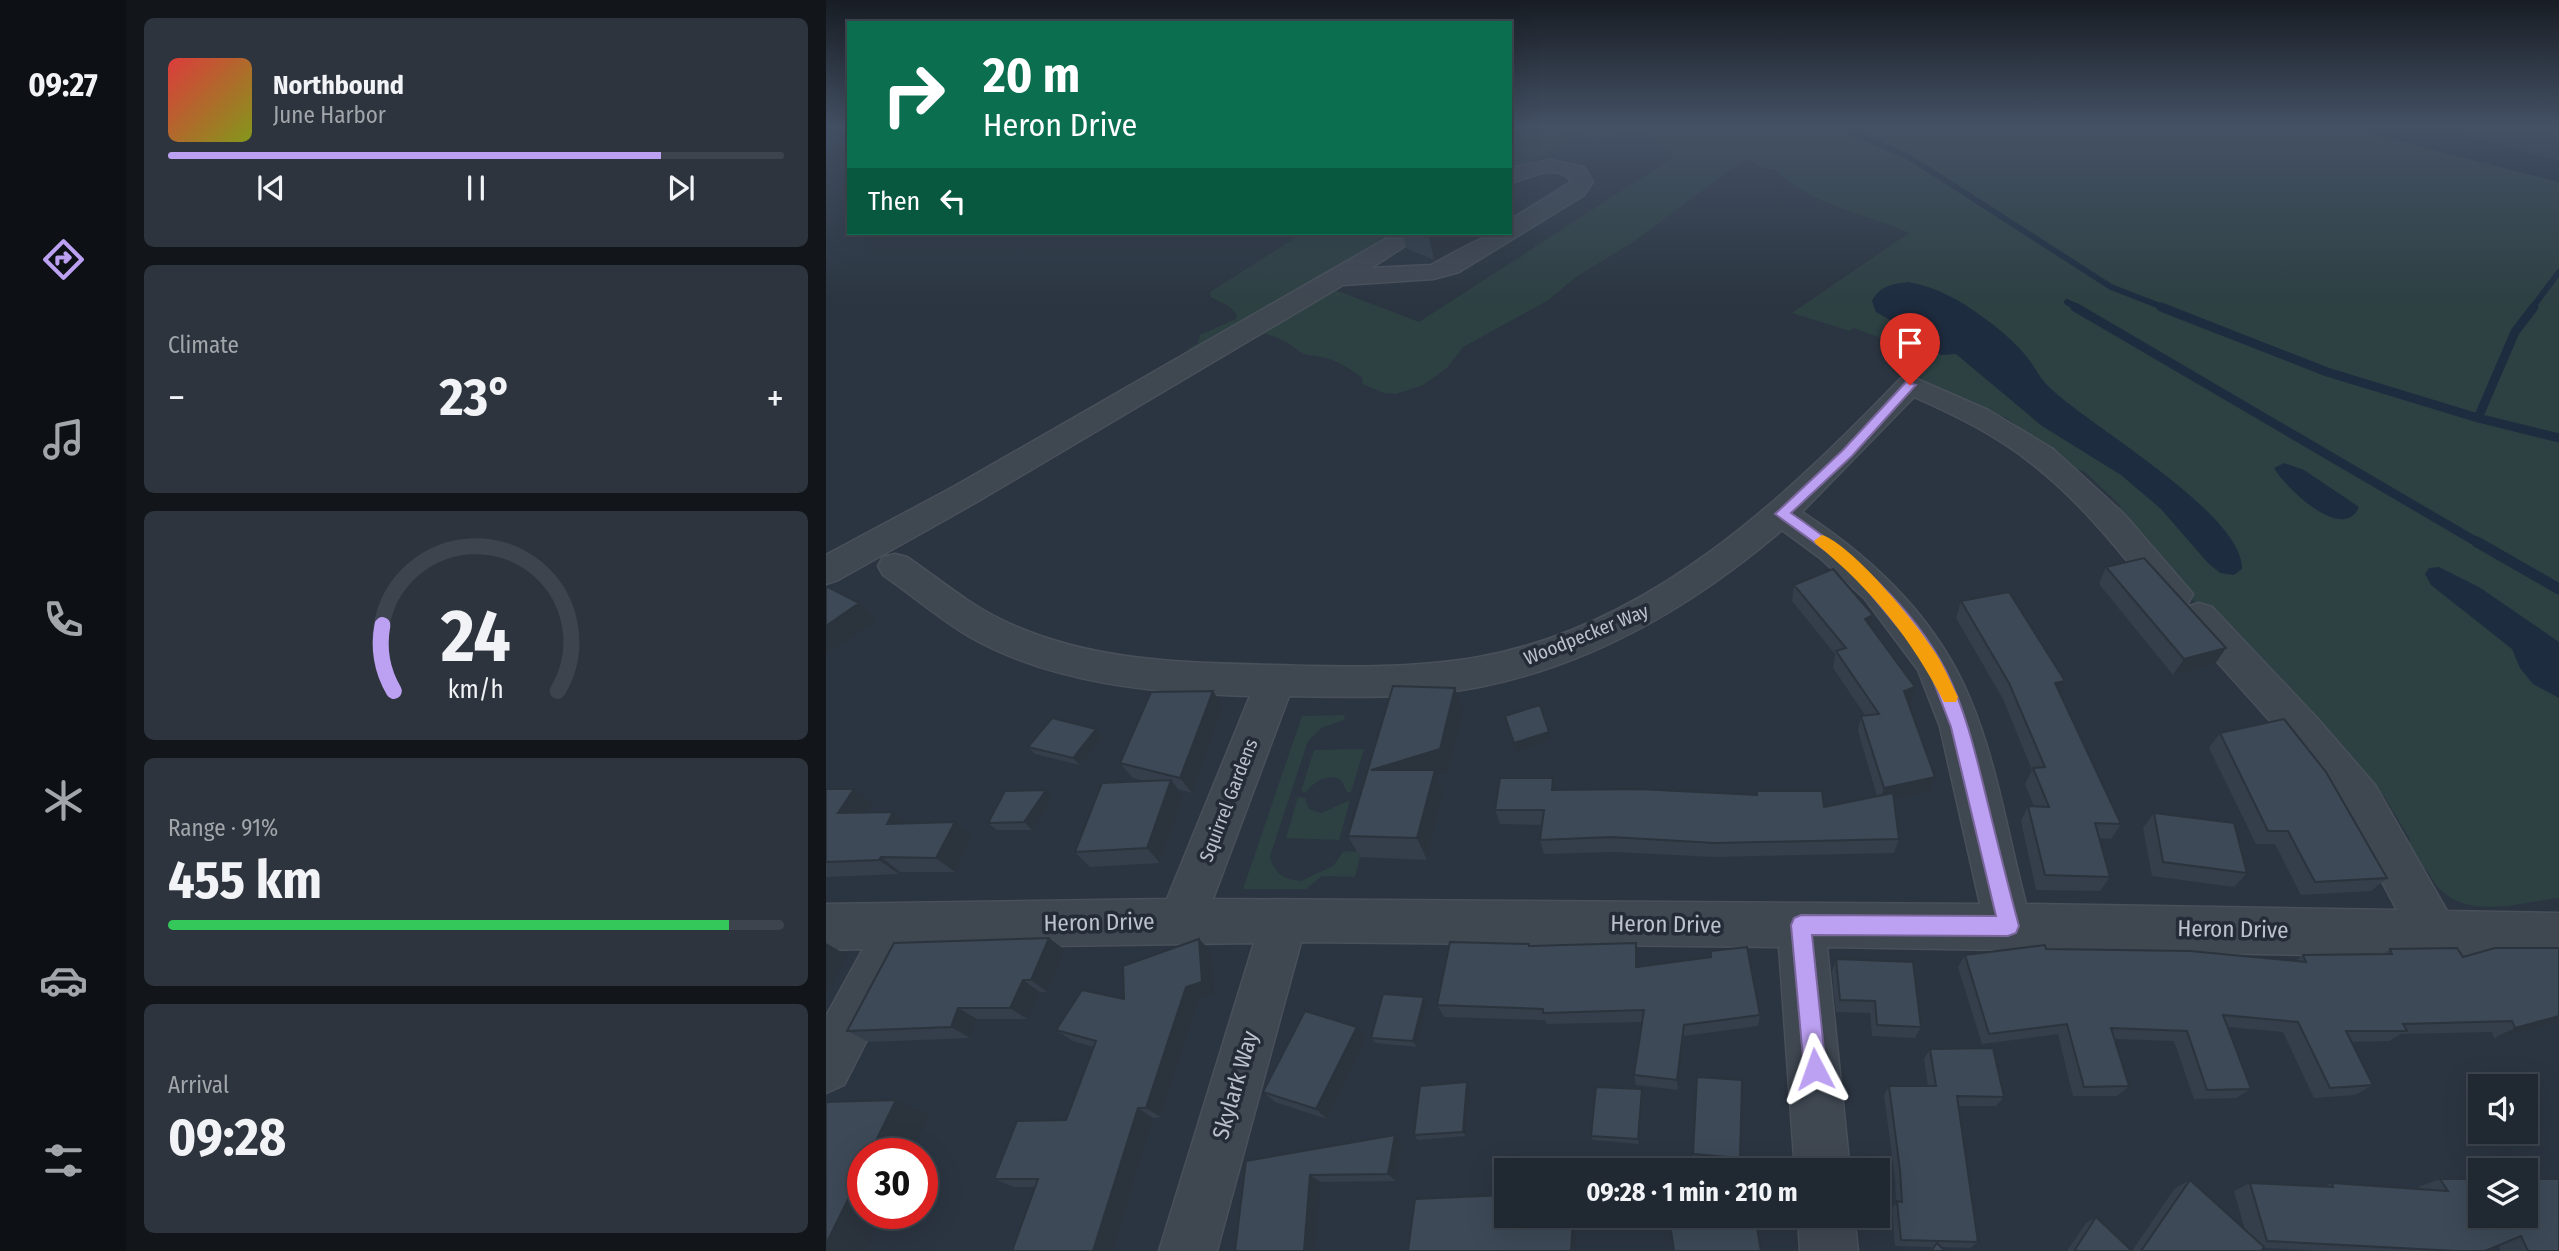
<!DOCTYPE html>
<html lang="en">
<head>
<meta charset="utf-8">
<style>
  :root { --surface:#202831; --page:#2d343d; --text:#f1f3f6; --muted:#a2a6ab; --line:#3d444d; --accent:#bca0f2 }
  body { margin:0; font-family:"Fira Sans Condensed",sans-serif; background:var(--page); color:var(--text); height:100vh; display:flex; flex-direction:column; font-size:26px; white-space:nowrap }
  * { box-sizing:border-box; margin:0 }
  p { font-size:23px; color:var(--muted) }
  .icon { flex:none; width:38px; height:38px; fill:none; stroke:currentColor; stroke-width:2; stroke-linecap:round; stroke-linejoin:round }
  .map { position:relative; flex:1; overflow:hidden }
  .side { display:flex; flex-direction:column; gap:18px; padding:18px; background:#12161b; width:700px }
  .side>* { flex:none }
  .banner { position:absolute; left:21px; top:21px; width:665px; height:214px; border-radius:0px; box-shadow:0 7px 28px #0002,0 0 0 2px var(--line); background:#0b6e4f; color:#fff; overflow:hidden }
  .fabs { position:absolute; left:1642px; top:1074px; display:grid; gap:14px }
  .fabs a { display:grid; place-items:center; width:70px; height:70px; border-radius:0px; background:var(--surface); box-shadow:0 7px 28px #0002,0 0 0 2px var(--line); font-size:35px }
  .speed { position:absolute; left:21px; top:1138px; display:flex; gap:14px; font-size:35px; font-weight:700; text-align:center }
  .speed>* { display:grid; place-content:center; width:91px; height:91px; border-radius:50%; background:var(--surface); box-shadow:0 7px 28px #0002,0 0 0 2px var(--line); line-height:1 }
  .speed .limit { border:10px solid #d22; background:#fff; color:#111 }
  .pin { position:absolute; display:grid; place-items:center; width:60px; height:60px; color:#fff; margin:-72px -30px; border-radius:50% 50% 50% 0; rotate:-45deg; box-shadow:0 0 7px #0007 }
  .pin .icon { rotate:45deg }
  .me { position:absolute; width:77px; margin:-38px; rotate:356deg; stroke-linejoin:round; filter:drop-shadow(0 0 5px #0008) }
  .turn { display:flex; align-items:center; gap:24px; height:147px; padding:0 21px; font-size:32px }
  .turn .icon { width:91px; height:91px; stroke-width:2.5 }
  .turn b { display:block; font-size:49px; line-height:60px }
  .then { display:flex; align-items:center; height:66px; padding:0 21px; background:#0003; gap:14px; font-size:26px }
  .big { font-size:52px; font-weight:700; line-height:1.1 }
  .side .card { flex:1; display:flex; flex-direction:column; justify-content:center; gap:10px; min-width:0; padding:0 24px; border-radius:10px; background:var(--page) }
  .side .dial { align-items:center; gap:0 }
  .dial svg { height:182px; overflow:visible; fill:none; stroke:var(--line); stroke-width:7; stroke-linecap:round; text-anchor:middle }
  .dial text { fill:var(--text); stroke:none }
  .song { display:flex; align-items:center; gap:21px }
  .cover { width:84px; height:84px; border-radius:10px; background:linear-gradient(135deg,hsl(0 70% 55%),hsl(70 70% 35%)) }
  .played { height:7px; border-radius:4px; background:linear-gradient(90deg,var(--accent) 80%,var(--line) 80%) }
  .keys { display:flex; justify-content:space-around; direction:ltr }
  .heat { display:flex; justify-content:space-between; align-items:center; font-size:38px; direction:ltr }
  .charge { height:10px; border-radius:5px; background:linear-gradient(90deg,#34c759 91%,var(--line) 0) }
  .trip { position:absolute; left:668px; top:1158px; width:396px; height:70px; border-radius:0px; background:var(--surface); box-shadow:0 7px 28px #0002,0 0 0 2px var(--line); font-weight:700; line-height:70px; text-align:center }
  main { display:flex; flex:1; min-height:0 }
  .menu { display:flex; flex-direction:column; width:126px; justify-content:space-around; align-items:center; background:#0d1014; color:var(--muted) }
  .menu .icon { width:49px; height:49px }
  .menu .current { color:var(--accent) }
  .menu b { font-size:32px; color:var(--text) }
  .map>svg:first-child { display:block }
  .green { fill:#2d4042 }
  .water { fill:#1e2c3f }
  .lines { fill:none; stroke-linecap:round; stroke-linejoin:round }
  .stream-far2 { stroke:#1e2c3f; stroke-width:6 }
  .stream-far1 { stroke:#1e2c3f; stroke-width:9 }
  .stream { stroke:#1e2c3f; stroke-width:11 }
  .river { fill:#1e2c3f; fill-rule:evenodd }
  .minor-casing { stroke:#48505a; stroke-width:3 }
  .minor { fill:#3f4751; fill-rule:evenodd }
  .wall { fill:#343f4b }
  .shaded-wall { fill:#2b333d }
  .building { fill:#3d4957; stroke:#2b333d; stroke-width:2 }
  .route { fill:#bca0f2; stroke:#7a689d; stroke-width:2 }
  .slow { fill:#f59e0b }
  .labels { text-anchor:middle; stroke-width:7; stroke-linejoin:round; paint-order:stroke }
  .street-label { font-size:19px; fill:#bcc2cb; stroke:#232c37 }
  .near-street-label { font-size:23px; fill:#bcc2cb; stroke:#232c37 }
</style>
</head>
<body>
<main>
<nav class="menu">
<b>09:27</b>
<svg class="icon current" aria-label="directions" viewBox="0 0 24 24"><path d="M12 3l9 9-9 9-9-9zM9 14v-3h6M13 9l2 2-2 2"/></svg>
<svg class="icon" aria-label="music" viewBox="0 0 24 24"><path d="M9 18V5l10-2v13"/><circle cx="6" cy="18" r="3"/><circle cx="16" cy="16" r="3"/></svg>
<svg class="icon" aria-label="phone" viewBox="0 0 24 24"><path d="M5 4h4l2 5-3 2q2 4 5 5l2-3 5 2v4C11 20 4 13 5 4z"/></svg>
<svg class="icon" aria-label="climate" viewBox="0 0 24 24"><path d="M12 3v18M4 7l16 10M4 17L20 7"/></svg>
<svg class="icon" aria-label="car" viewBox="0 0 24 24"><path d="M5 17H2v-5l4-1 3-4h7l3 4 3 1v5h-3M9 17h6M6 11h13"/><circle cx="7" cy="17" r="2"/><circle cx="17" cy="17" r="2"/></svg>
<svg class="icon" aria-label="filters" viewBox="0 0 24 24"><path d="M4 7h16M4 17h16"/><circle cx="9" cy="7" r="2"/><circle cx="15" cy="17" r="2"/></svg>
</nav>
<section class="side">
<div class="card">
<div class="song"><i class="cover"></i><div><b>Northbound</b><p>June Harbor</p></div></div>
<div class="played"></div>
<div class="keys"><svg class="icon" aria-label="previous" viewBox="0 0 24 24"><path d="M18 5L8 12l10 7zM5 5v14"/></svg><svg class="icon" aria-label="pause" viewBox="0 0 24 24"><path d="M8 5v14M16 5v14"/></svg><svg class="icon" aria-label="next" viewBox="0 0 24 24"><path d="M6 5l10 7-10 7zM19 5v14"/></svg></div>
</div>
<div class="card"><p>Climate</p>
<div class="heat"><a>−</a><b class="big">23°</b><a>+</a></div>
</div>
<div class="card dial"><svg viewBox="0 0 100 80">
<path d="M14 69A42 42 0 1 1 86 69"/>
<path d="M14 69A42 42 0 0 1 9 40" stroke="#bca0f2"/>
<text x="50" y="56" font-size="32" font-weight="700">24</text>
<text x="50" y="72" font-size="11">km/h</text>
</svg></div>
<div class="card"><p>Range · 91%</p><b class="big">455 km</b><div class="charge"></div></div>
<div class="card"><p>Arrival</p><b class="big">09:28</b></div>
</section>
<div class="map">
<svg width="1733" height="1251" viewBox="0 0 1733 1251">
  <rect width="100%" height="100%" fill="#2b3541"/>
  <path class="green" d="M684 126H790L793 134 774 142 759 139 758 134 735 131 747 140C727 150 706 161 684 173Z
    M816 126H1519L1733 180V898C1696 902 1649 919 1617 892 1609 886 1607 878 1601 871 1594 861 1584 861 1578 849L1584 839 1559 798 1406 627C1363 610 1323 549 1292 514L1294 505 1258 471 1246 468 1181 418 1137 403 1082 372 1089 365 1090 357 1081 347 1027 328 1024 331 966 313 1083 233C1038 212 984 206 949 169H938L920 158 807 242 750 277 721 301 637 347 621 368 597 385 570 394 558 393 537 384 536 378C520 365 502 356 482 355 475 354 465 344 458 341 450 336 442 336 433 331L504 288 593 322 848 157 817 134 813 130Z
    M477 233H577L364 352 362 349 372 343 374 335 410 319 411 315 404 307 385 297 384 292Z
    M519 715 518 720 495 728 482 741 444 856C447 873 459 880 475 881L507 866 518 851 535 852 529 877 496 876 480 889H417L476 716Z
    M538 749 525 792H521L515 780C502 773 489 781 480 792L475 791 488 750Z
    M472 797 479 798 483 809 495 813 524 800 513 840 460 838Z"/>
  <path class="water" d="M1082 282C1111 287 1134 300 1158 318 1172 328 1190 343 1201 357 1209 367 1213 377 1223 387 1263 426 1417 513 1416 569L1408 575 1394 573 1382 563 1335 509 1295 475 1216 426 1130 354 1115 355 1105 348 1106 344 1050 312 1046 301C1054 286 1065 284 1082 282Z
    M1458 463 1478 470 1533 507C1517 544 1459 487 1448 468Z
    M1613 567 1653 587 1733 642V698L1707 684 1694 668 1686 649 1605 585 1599 574 1603 568Z"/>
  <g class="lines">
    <path class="stream-far2" d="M1012 126 1083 157 1285 287 1339 308
      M1241 302 1252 308
      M1706 308 1733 272"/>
    <path class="stream-far1" d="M1249 307 1654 544
      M1335 307 1501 372 1652 418
      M1708 307 1689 332 1652 418 1733 438"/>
    <path class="stream" d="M1651 542 1733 589"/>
    <path class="river" d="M1535 126H1596L1733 160V182L1540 133Z"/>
    <defs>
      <path id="minor" d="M1709 126H1733V135L1712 130Z
        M725 160 758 167 767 182 758 195 633 272 607 279 517 285 149 503 12 580 0 584V555L127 487 570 233H599L545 268 605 265 664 233H684V220L745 182C733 161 701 179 684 183V168Z
        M1084 376 1162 410 1227 449 1298 514 1367 594 1362 603 1349 607 1336 603C1295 554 1256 502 1205 463 1170 435 1129 415 1088 397L976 512C1047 558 1111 619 1144 699 1171 763 1182 836 1200 904L1571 910 1519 811 1463 742 1360 627 1355 617 1360 607 1373 603 1386 607 1491 718 1549 785 1621 911 1733 913V959L1001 947 1024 1171H969L953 947 475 942 391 1251H333L428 943 88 948 18 1085 0 1093V1016L37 949 0 950V904L341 899 424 696C330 693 227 684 144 637 113 619 86 595 57 575L52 566 57 557 69 554 81 557C112 578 141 603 174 619 258 661 355 663 447 665 515 667 586 669 653 657 825 626 957 500 1074 379ZM956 530 994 558 1039 599 1092 670 1114 727 1154 904 387 899 463 696C526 697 591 699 653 687 769 664 868 605 956 530Z
        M972 1216H1028L1032 1251H974Z"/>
    </defs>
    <use href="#minor" class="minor-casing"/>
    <use href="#minor" class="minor"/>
  </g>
  <path class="wall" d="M576 233H663L608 260 580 248Z
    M1280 567 1389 664 1347 675 1273 584Z
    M968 585 1047 615 1045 627 1085 703 1083 704 1103 792 1068 800 1073 839 1068 853 889 857 787 852 718 854 714 840 716 825 674 824 669 810 730 790 998 807 1051 796 1032 731 1035 716 1039 715 1007 668 1009 654 966 601Z
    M1135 601 1234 692 1295 824 1285 839 1273 838 1284 877 1274 891 1210 890 1195 821 1202 806H1208L1199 784 1206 770 1177 699 1130 618Z
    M397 707 366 793 352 789 357 796 334 863 264 867 249 852 320 782 307 778 294 763Z
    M637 711 622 772 611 775 617 793 601 860 534 857 522 836Z
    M270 729 277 737 254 765 209 754 202 747Z
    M1394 733 1561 878 1545 891 1475 895 1449 844H1430L1383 748Z
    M0 789 47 804 41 813 82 824 129 822 146 837 129 872H74L73 874 0 877Z
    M220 790 227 798 206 830H171L162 823Z
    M1328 813 1421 873 1408 887 1326 876 1317 828Z
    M223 938 239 950 221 992H214L201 1019H151L144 1038 43 1042 21 1031Z
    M703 944 704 946 811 956V966L885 957V951L934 1015 932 1026 858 1036 852 1090 810 1085 808 1075 816 1022 721 1024 719 1020 618 1017 611 1005Z
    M1220 949 1470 961 1477 955 1557 954 1564 949 1637 957 1733 1022 1668 1038 1666 1032 1575 1034 1563 1041 1525 1042 1547 1085 1529 1095 1488 1098 1457 1032 1402 1027 1425 1089 1410 1098 1368 1099 1348 1041 1289 1039 1303 1086 1291 1096H1247L1232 1034 1156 1044 1132 967 1139 955Z
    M385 951 389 993 373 999 335 1117 327 1118 287 1251H186L209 1187H188L168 1179 240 1120 268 1047 247 1041 230 1030 298 999Z
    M1010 959 1095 1027 1089 1038 1046 1036 1044 1013 1010 1012 1006 972Z
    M601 1003 591 1047 550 1043 545 1038Z
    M531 1027 540 1038 501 1119 449 1102 437 1092Z
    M1104 1049 1178 1097 1170 1106H1132L1152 1242 1144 1248 1115 1247 1119 1251H1103L1106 1247 1069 1246 1066 1208 1070 1203 1069 1178 1058 1095 1063 1086H1102L1098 1059Z
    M641 1082 644 1088 640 1136 592 1140 588 1135Z
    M816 1089 817 1094 813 1144 767 1140 765 1136Z
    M569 1135 576 1143 570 1181 494 1182 420 1161Z
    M867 1154 914 1158 913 1166 867 1163Z
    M1614 1179 1733 1251H1675L1672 1245 1659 1251H1498L1438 1248 1436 1251H1306L1349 1188 1364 1180 1419 1230 1408 1191 1424 1183 1497 1187 1506 1183 1594 1189 1592 1187Z
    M1270 1217 1306 1251H1241L1260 1223Z"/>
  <path class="shaded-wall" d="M612 233H663L608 260 603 237Z
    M33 603 50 620 0 655V626Z
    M1047 615 1044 632 1039 619Z
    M1400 648 1389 664 1347 675 1358 659Z
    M1239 681 1231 697 1229 683Z
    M1089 687 1085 703 1074 707 1078 691Z
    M629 688 637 711 622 772 611 775 617 793 601 860 591 838 545 770Z
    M387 691 397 707 366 793 354 778Z
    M270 729 277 737 254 765 247 758Z
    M723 732 724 740 690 751 688 743Z
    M1109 777 1103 792 1053 803 1058 788Z
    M727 778 730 793 726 790Z
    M345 780 357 796 334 863 321 848Z
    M28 789 47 804 32 828 12 813Z
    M220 790 227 798 206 830 198 822Z
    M67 812 86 827 61 824Z
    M129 822 146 837 129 872 110 858Z
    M55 857 74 872 73 874 53 860Z
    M223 938 239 950 221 992 205 980Z
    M373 939 385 951 389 993 373 999 335 1117 320 1108Z
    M0 943 22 956 0 992Z
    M197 980 214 992 201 1019 184 1008Z
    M598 997 601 1003 591 1047 587 1041Z
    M132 1008 151 1019 144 1038 125 1027Z
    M1733 1016V1022L1668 1038 1689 1028Z
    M858 1025V1036L852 1090 851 1080Z
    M531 1027 540 1038 501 1119 490 1109Z
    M641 1082 644 1088 640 1136 637 1132Z
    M816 1089 817 1094 813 1144 812 1139Z
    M70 1100 103 1115 85 1153H44Z
    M312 1108 327 1118 287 1251H267Z
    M569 1135 576 1143 570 1181 562 1174Z
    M37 1169V1213H58L40 1251H0V1244Z
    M484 1175 494 1182 489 1251H478Z
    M747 1216H751L749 1251H745Z"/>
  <path class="building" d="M593 233H612L603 237Z
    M1318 558 1400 648 1358 659 1280 567Z
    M1007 569 1047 615 1039 619 1089 687 1078 691 1109 777 1058 788 1035 716 1053 714 1010 651 1020 648 968 585Z
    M2 587 33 603 0 626V588Z
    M1183 592 1239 681 1229 683 1295 824 1269 823 1284 877 1219 875 1202 806 1223 807 1207 768 1219 767 1183 683 1135 601Z
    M567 686 629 688 614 749 545 770H609L591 838 522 836Z
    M387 691 354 778 294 763 325 692Z
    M714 705 723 732 688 743 679 716Z
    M226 718 270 729 247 758 202 747Z
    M1458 719 1500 772 1561 878 1489 882 1462 831H1442L1394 733Z
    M674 778H727L726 790 812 789 931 795V791H996L998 807 1067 793 1073 839 889 843 785 837 714 840 718 810H669Z
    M345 780 321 848 249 852 276 783Z
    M0 789H28L12 813 67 812 61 824 129 822 110 858 55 857 53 860 0 862Z
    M220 790 198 822 162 823 179 791Z
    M1328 813 1408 823 1421 873 1337 862Z
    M223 938 205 980H197L184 1008H132L125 1027 21 1031 68 943Z
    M373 939 376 982 360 987 320 1108H312L267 1251H186L212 1179H168L191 1121 240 1120 270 1041 230 1030 256 990 298 999 297 966Z
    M624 942 703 944V946L810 943V967L885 957V951L921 947 934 1015 858 1025 851 1080 808 1075 818 1010 717 1013V1009L611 1005Z
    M1219 945 1220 949 1364 951 1480 962 1477 955 1566 954 1564 949 1631 948 1637 957 1669 948H1733V1016L1689 1028 1686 1021 1577 1024 1581 1031H1520L1547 1085 1504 1088 1472 1022 1397 1015 1425 1089 1381 1090 1361 1031 1285 1028 1303 1086 1258 1087 1241 1024 1163 1034 1139 955Z
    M1010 959 1087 962 1095 1027 1051 1025 1049 1001 1014 1000Z
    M557 994 598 997 587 1041 545 1038Z
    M479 1011 531 1027 490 1109 437 1092Z
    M1167 1048 1178 1097 1131 1096 1152 1242 1075 1240 1071 1201 1076 1202 1074 1170 1063 1086H1110L1104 1049Z
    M871 1077 916 1080 914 1158 867 1154Z
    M641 1082 637 1132 588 1135 594 1086Z
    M770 1087 816 1089 812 1139 765 1136Z
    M70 1100 44 1153H37V1169L0 1244V1104L1 1102Z
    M569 1135 562 1174 484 1175 478 1251H409L420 1161Z
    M1614 1179H1654V1216H1699V1179H1733V1251H1702L1695 1236 1659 1251H1631L1441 1241 1424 1183 1507 1187 1506 1183 1622 1191Z
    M1364 1180 1438 1247 1436 1251H1315Z
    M681 1195V1216H747L745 1251H582L589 1199Z
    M847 1216H929L935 1251H848L843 1217Z
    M1270 1217 1306 1251H1248Z
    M1111 1243 1119 1251H1105Z"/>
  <linearGradient id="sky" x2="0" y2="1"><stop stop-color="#181d24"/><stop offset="0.42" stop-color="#445165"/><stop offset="1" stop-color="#445165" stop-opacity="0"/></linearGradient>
  <rect width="1733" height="301" fill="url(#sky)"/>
  <path class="route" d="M1080 382 1090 385 1026 456 965 513C1026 555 1086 604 1120 671 1139 709 1149 751 1159 792 1170 837 1181 882 1193 926L1190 933 1182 936 986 935 1000 1069 997 1076 989 1080 981 1076 978 1069 965 925 968 918 975 915 1170 916 1125 727 1105 675 1082 639 1033 580 1007 556 949 514 1017 450Z"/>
  <path class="slow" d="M996 535C1026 545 1088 620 1106 648 1117 663 1124 681 1132 697L1130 702H1118C1086 640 1045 588 990 544L988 541Z"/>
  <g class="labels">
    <g class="street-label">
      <text transform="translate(760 634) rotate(-22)" y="7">Woodpecker Way</text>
      <text transform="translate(402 800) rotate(-69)" y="7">Squirrel Gardens</text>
    </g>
    <g class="near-street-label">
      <text transform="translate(273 922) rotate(-1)" y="8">Heron Drive</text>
      <text transform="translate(840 924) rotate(1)" y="8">Heron Drive</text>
      <text transform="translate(1407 929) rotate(1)" y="8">Heron Drive</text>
      <text transform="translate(409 1085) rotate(-74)" y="8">Skylark Way</text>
    </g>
  </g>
</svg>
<div class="fabs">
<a><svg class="icon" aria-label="sound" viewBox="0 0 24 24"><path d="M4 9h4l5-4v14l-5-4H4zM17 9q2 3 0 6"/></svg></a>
<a><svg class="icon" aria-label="layers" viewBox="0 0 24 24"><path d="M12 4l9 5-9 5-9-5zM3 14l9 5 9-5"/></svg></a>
</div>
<div class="speed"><div class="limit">30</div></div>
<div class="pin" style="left:1084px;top:385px;background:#d93025"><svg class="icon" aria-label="arrive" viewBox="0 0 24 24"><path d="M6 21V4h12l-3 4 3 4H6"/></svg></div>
<svg class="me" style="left:989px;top:1069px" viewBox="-20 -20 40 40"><path d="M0-17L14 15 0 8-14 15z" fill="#bca0f2" stroke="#fff" stroke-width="4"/></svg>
<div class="trip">09:28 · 1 min · 210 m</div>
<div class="banner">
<div class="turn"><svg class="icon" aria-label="right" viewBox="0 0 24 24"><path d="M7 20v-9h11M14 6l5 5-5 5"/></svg><div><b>20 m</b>Heron Drive</div></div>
<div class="then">Then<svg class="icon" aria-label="left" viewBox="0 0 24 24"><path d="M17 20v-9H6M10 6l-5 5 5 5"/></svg></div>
</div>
</div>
</main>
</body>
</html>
